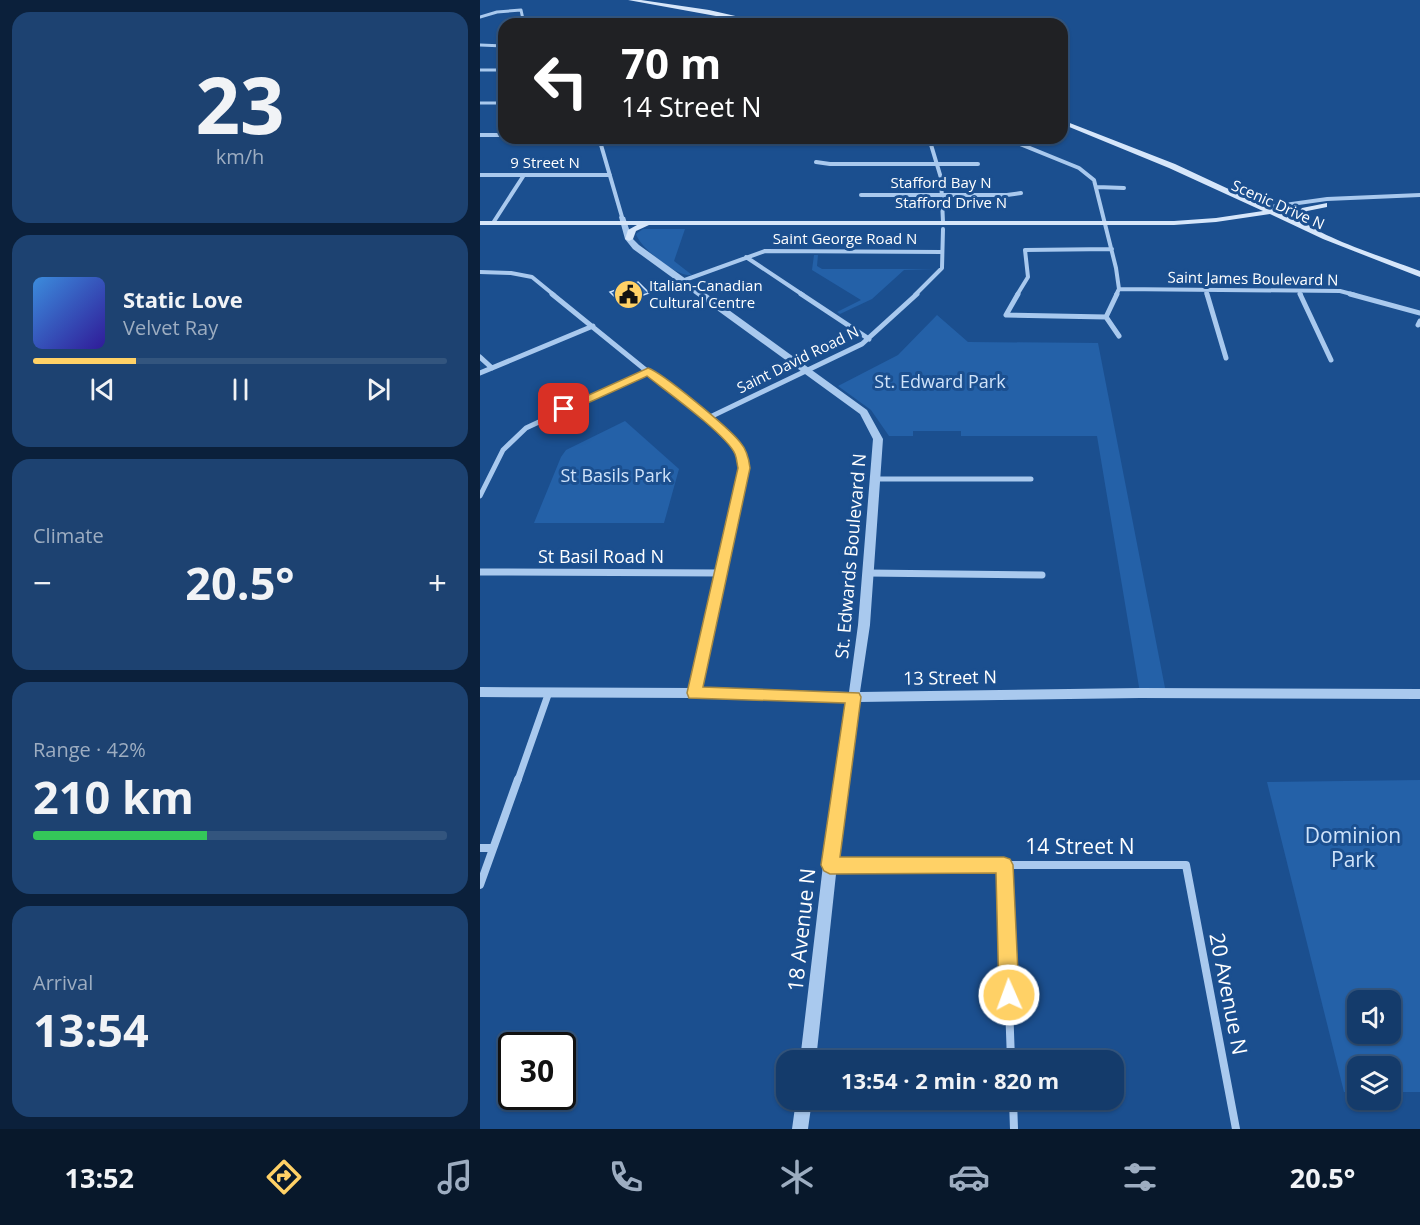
<!DOCTYPE html>
<html lang="en">
<head>
<meta charset="utf-8">
<style>
  :root { --surface:#143b6b; --page:#1d4271; --text:#f1f3f6; --muted:#9dadc1; --line:#33557e; --accent:#ffd166 }
  body { margin:0; font-family:"Open Sans",sans-serif; background:var(--page); color:var(--text); height:100vh; display:flex; flex-direction:column; font-size:22px; white-space:nowrap }
  * { box-sizing:border-box; margin:0 }
  p { font-size:20px; color:var(--muted) }
  .icon { flex:none; width:33px; height:33px; fill:none; stroke:currentColor; stroke-width:2; stroke-linecap:round; stroke-linejoin:round }
  .map { position:relative; flex:1; overflow:hidden }
  .details { display:flex; flex-direction:column; gap:12px; padding:12px; background:#0b203b; width:480px }
  .details>* { flex:none }
  .guide { position:absolute; left:18px; top:18px; width:570px; height:126px; border-radius:18px; box-shadow:0 2px 4px #0004,0 0 0 2px var(--line); background:#202124; color:#fff; overflow:hidden }
  .fabs { position:absolute; left:867px; top:990px; display:grid; gap:12px }
  .fabs a { display:grid; place-items:center; width:54px; height:54px; border-radius:12px; background:var(--surface); box-shadow:0 2px 4px #0004,0 0 0 2px var(--line); font-size:30px }
  .speed { position:absolute; left:18px; top:1032px; display:flex; gap:12px; font-size:30px; font-weight:700; text-align:center }
  .speed>* { display:grid; place-content:center; width:78px; height:78px; border-radius:50%; background:var(--surface); box-shadow:0 2px 4px #0004,0 0 0 2px var(--line); line-height:1 }
  .speed .limit { border:3px solid #111; border-radius:9px; background:#fff; color:#111 }
  .pin { position:absolute; display:grid; place-items:center; width:51px; height:51px; color:#fff; margin:-26px; border-radius:12px; box-shadow:0 3px 9px #0006 }
  .me { position:absolute; width:66px; margin:-33px; rotate:358deg; stroke-linejoin:round; filter:drop-shadow(0 0 4px #0008) }
  .turn { display:flex; align-items:center; gap:21px; height:126px; padding:0 24px; font-size:27px }
  .turn .icon { width:78px; height:78px; stroke-width:2.5 }
  .turn b { display:block; font-size:42px; line-height:51px }
  .big { font-size:45px; font-weight:700; line-height:1.1 }
  .details .card { flex:1; display:flex; flex-direction:column; justify-content:center; gap:9px; min-width:0; padding:0 21px; border-radius:18px; background:var(--page) }
  .details .dial { align-items:center; gap:0 }
  .dial b { font-size:78px; line-height:1 }
  .song { display:flex; align-items:center; gap:18px }
  .cover { width:72px; height:72px; border-radius:9px; background:linear-gradient(135deg,hsl(210 70% 55%),hsl(250 70% 35%)) }
  .played { height:6px; border-radius:3px; background:linear-gradient(90deg,var(--accent) 25%,var(--line) 25%) }
  .keys { display:flex; justify-content:space-around; direction:ltr }
  .heat { display:flex; justify-content:space-between; align-items:center; font-size:33px; direction:ltr }
  .charge { height:9px; border-radius:4px; background:linear-gradient(90deg,#34c759 42%,var(--line) 0) }
  .trip { position:absolute; left:296px; top:1050px; width:348px; height:60px; border-radius:18px; background:var(--surface); box-shadow:0 2px 4px #0004,0 0 0 2px var(--line); font-weight:700; line-height:60px; text-align:center }
  .tab-bar { display:flex; height:96px; justify-content:space-around; align-items:center; background:#08182b; color:var(--muted) }
  .tab-bar .icon { width:42px; height:42px }
  .tab-bar .active { color:var(--accent) }
  .tab-bar b { font-size:27px; color:var(--text) }
  main { display:flex; flex:1; min-height:0 }
  .map>svg:first-child { display:block }
  .green { fill:#2461a8; fill-rule:evenodd }
  .building { fill:#2a66ad; stroke:#cfe3fa; stroke-width:1.5 }
  .lines { fill:none; stroke-linecap:round; stroke-linejoin:round }
  .minor-far4 { stroke:#a9c9ee; stroke-width:3 }
  .minor-far3 { stroke:#a9c9ee; stroke-width:4 }
  .minor-far2 { stroke:#a9c9ee; stroke-width:5 }
  .minor-far1 { stroke:#a9c9ee; stroke-width:7 }
  .minor { stroke:#a9c9ee; stroke-width:8 }
  .tertiary { fill:#a9c9ee; fill-rule:evenodd }
  .secondary { fill:#d6e6fa; fill-rule:evenodd }
  .route { fill:#ffd166; stroke:#a68842; stroke-width:1.5 }
  .labels { text-anchor:middle; stroke-width:6; stroke-linejoin:round; paint-order:stroke }
  .far-street-label { font-size:15px; fill:#fff; stroke:#1b4f8f }
  .far-poi-label { font-size:15px; fill:#fff; stroke:#1b4f8f; text-anchor:start }
  .park-label { font-size:18px; fill:#cfe3fa; stroke:#1b4f8f }
  .street-label { font-size:18px; fill:#fff; stroke:#1b4f8f }
  .near-park-label { font-size:21px; fill:#cfe3fa; stroke:#1b4f8f }
  .near-street-label { font-size:21px; fill:#fff; stroke:#1b4f8f }
</style>
</head>
<body>
<main>
<section class="details">
<div class="card dial"><b>23</b><p>km/h</p></div>
<div class="card">
<div class="song"><i class="cover"></i><div><b>Static Love</b><p>Velvet Ray</p></div></div>
<div class="played"></div>
<div class="keys"><svg class="icon" aria-label="previous" viewBox="0 0 24 24"><path d="M18 5L8 12l10 7zM5 5v14"/></svg><svg class="icon" aria-label="pause" viewBox="0 0 24 24"><path d="M8 5v14M16 5v14"/></svg><svg class="icon" aria-label="next" viewBox="0 0 24 24"><path d="M6 5l10 7-10 7zM19 5v14"/></svg></div>
</div>
<div class="card"><p>Climate</p>
<div class="heat"><a>−</a><b class="big">20.5°</b><a>+</a></div>
</div>
<div class="card"><p>Range · 42%</p><b class="big">210 km</b><div class="charge"></div></div>
<div class="card"><p>Arrival</p><b class="big">13:54</b></div>
</section>
<div class="map">
<svg width="940" height="1129" viewBox="0 0 940 1129">
  <rect width="100%" height="100%" fill="#1b4f8f"/>
  <path class="green" d="M163 229H205L194 261 212 275C198 278 160 248 156 234Z
    M334 255H338L337 266 342 269H456L424 270 392 299 360 314 357 312 381 300 332 270Z
    M457 315 488 342 618 343 686 693H660L617 436H481V431H433V436H409L391 410 358 386 418 355Z
    M145 421 199 469 184 523H54L81 457 86 450Z
    M940 780V1092H911L910 1066H878L877 1092H864L787 782ZM878 1000H910V1034H878Z"/>
  <path class="building" d="M158 282 169 293 141 303 130 292Z"/>
  <g class="lines">
    <path class="minor-far4" d="M0 17 17 12 41 10 44 24
      M0 45 24 46
      M0 70H24
      M0 103H24"/>
    <path class="minor-far3" d="M0 135H24
      M119 138 142 217
      M449 138 461 178 463 222
      M525 138 599 168 614 180 636 268 639 289 636 295
      M336 162 350 164H498
      M0 175H130
      M617 187 644 188
      M381 195H527L541 193
      M13 223 44 175
      M266 257 323 295
      M0 272 31 273 52 277 74 295
      M202 281 285 251 462 252
      M639 289 860 291 875 295
      M726 291 727 295
      M819 291 821 295
      M435 295 462 268 463 229
      M537 295 548 277 545 250 632 249"/>
    <path class="minor-far2" d="M72 294 247 436 262 455 264 469 256 507
      M321 294 389 339
      M538 294 526 315 626 317
      M637 294 626 317 639 336
      M727 294 746 358
      M820 294 851 360
      M870 294 940 313
      M938 325 940 321
      M0 357 12 368
      M0 373 113 326
      M228 418 382 344 437 294
      M396 479H551
      M0 496 23 450 46 428 168 371"/>
    <path class="minor-far1" d="M0 572 242 573
      M387 573 562 575
      M214 693 256 506
      M38 780 69 692"/>
    <path class="minor" d="M0 848H13
      M351 865H706L756 1129
      M524 865 531 1060
      M0 885 38 779
      M533 1100 534 1129"/>
    <path class="tertiary" d="M940 193V197L847 201 783 210 780 208 783 206 847 197Z
      M140 216 145 217 152 238 159 245 387 410 403 439 390 625 380 692 660 688 940 689V699L660 698 379 702 357 865 336 1060H320L343 865 367 702 214 698 0 697V687L214 688 369 692 378 625 393 439 380 414 153 249 145 239 139 217Z
      M316 1100H332L328 1129H312Z"/>
    <path class="secondary" d="M148 0H161L229 10 291 24H280Z
      M582 120 695 164 813 219 822 208 847 203V207L827 211 821 219C836 236 914 261 940 271V277L843 239 790 214 736 222 694 225H169L156 231 153 239 149 241 145 239 148 230 157 225H0V221H694L736 218 783 211 689 168 582 124Z"/>
  </g>
  <path class="route" d="M168 368C183 373 249 428 260 442 267 450 269 459 270 468L223 687 379 693 381 697 360 857H524L530 859 533 865 539 995 536 1002 529 1005 522 1002 519 995 516 873 350 874 344 871 341 865 365 703 209 698 207 693 258 468C257 464 257 459 255 454 247 435 186 391 167 376L88 412H79L78 409Z"/>
  <defs>
    <symbol id="civic-disc" viewBox="-11 -11 22 22"><circle r="9.5" fill="#ffd166" stroke="#1b4f8f"/><path d="M-.6-6.5H3V-4.5H.6V-3L4-1V1h2V6H-6V1h2V-1L-.6-3ZM-1.2 2.5V6h2.4V2.5Z" fill="#111"/></symbol>
  </defs>
  <g fill-rule="evenodd">
    <use href="#civic-disc" x="132" y="278" width="33" height="33"/>
  </g>
  <g class="labels">
    <g class="far-street-label">
      <text x="65" y="168">9 Street N</text>
      <text x="461" y="188">Stafford Bay N</text>
      <text x="471" y="208">Stafford Drive N</text>
      <text transform="translate(798 205) rotate(24)" y="5">Scenic Drive N</text>
      <text x="365" y="244">Saint George Road N</text>
      <text transform="translate(773 279) rotate(1)" y="5">Saint James Boulevard N</text>
      <text transform="translate(318 360) rotate(-26)" y="5">Saint David Road N</text>
    </g>
    <g class="far-poi-label">
      <text x="169" y="291">Italian-Canadian<tspan x="169" dy="17">Cultural Centre</tspan></text>
    </g>
    <g class="park-label">
      <text x="460" y="388">St. Edward Park</text>
      <text x="136" y="482">St Basils Park</text>
    </g>
    <g class="street-label">
      <text transform="translate(371 556) rotate(-85)" y="6">St. Edwards Boulevard N</text>
      <text x="121" y="563">St Basil Road N</text>
      <text transform="translate(470 678) rotate(-1)" y="6">13 Street N</text>
    </g>
    <g class="near-park-label">
      <text x="873" y="843">Dominion<tspan x="873" dy="24">Park</tspan></text>
    </g>
    <g class="near-street-label">
      <text x="600" y="854">14 Street N</text>
      <text transform="translate(322 930) rotate(-84)" y="7">18 Avenue N</text>
      <text transform="translate(748 994) rotate(79)" y="7">20 Avenue N</text>
    </g>
  </g>
</svg>
<div class="fabs">
<a><svg class="icon" aria-label="sound" viewBox="0 0 24 24"><path d="M4 9h4l5-4v14l-5-4H4zM17 9q2 3 0 6"/></svg></a>
<a><svg class="icon" aria-label="layers" viewBox="0 0 24 24"><path d="M12 4l9 5-9 5-9-5zM3 14l9 5 9-5"/></svg></a>
</div>
<div class="speed"><div class="limit">30</div></div>
<div class="pin" style="left:84px;top:409px;background:#d93025"><svg class="icon" aria-label="arrive" viewBox="0 0 24 24"><path d="M6 21V4h12l-3 4 3 4H6"/></svg></div>
<svg class="me" style="left:529px;top:995px" viewBox="-20 -20 40 40"><circle r="17" fill="#ffd166" stroke="#fff" stroke-width="3"/><path d="M0-11L8 9 0 5-8 9z" fill="#fff"/></svg>
<div class="trip">13:54 · 2 min · 820 m</div>
<div class="guide">
<div class="turn"><svg class="icon" aria-label="left" viewBox="0 0 24 24"><path d="M17 20v-9H6M10 6l-5 5 5 5"/></svg><div><b>70 m</b>14 Street N</div></div>
</div>
</div>
</main>
<nav class="tab-bar">
<b>13:52</b>
<svg class="icon active" aria-label="directions" viewBox="0 0 24 24"><path d="M12 3l9 9-9 9-9-9zM9 14v-3h6M13 9l2 2-2 2"/></svg>
<svg class="icon" aria-label="music" viewBox="0 0 24 24"><path d="M9 18V5l10-2v13"/><circle cx="6" cy="18" r="3"/><circle cx="16" cy="16" r="3"/></svg>
<svg class="icon" aria-label="phone" viewBox="0 0 24 24"><path d="M5 4h4l2 5-3 2q2 4 5 5l2-3 5 2v4C11 20 4 13 5 4z"/></svg>
<svg class="icon" aria-label="climate" viewBox="0 0 24 24"><path d="M12 3v18M4 7l16 10M4 17L20 7"/></svg>
<svg class="icon" aria-label="car" viewBox="0 0 24 24"><path d="M5 17H2v-5l4-1 3-4h7l3 4 3 1v5h-3M9 17h6M6 11h13"/><circle cx="7" cy="17" r="2"/><circle cx="17" cy="17" r="2"/></svg>
<svg class="icon" aria-label="filters" viewBox="0 0 24 24"><path d="M4 7h16M4 17h16"/><circle cx="9" cy="7" r="2"/><circle cx="15" cy="17" r="2"/></svg>
<b>20.5°</b>
</nav>
</body>
</html>
